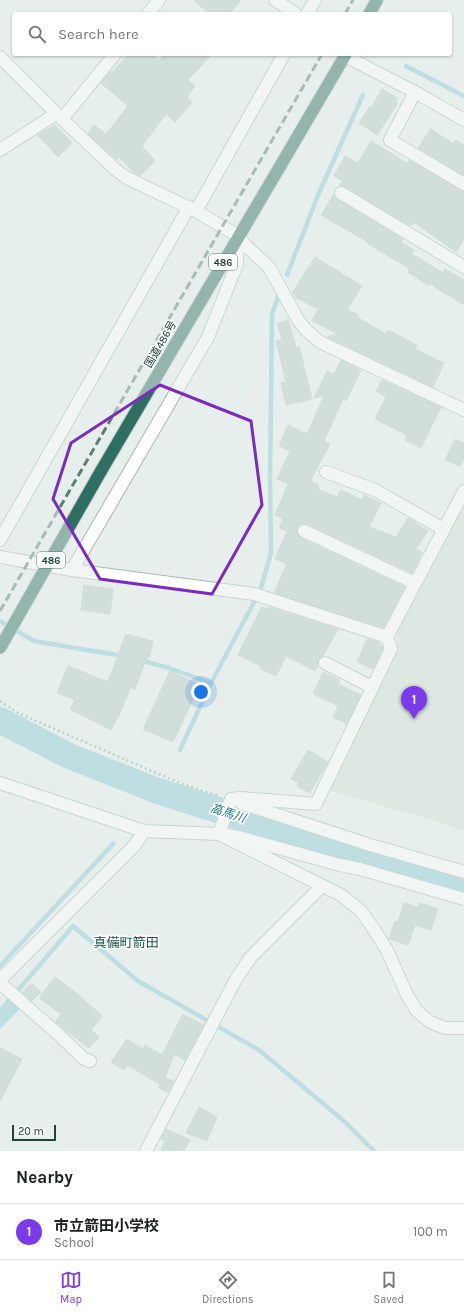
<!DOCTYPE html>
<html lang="en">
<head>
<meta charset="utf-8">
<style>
  :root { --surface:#fff; --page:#f2f2f2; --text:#202124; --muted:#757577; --line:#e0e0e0; --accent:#7c3aed }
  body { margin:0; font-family:Karla,"Noto Sans JP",sans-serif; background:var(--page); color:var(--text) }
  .scale { position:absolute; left:12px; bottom:10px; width:44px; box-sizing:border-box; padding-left:4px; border:2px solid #24423a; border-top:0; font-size:11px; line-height:14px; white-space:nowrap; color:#24423a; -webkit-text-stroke:3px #f7fbf9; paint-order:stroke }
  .you { position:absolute; left:201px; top:692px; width:14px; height:14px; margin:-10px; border:3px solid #fff; border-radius:50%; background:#1a73e8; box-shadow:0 0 0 6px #1a73e833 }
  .badge { display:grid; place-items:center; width:26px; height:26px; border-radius:50%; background:var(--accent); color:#fff; font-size:13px; font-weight:700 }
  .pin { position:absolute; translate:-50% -33px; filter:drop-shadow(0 1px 2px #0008) }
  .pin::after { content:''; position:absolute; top:21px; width:14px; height:12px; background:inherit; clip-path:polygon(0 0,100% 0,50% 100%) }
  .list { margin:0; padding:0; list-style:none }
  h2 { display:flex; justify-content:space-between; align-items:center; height:52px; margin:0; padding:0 16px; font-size:17px }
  h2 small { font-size:13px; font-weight:400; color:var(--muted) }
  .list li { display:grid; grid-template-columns:26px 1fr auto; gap:12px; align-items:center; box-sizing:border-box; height:56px; padding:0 16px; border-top:1px solid var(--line) }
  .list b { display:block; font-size:15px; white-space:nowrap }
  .list p { margin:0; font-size:13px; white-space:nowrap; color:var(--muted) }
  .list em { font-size:13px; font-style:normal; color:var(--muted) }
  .icon { flex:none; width:22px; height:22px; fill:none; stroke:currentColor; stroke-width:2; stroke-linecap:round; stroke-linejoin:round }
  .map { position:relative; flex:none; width:464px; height:1151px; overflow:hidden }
  .search { position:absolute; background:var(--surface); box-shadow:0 1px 3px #0004; left:12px; right:12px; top:12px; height:44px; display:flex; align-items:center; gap:10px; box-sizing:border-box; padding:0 14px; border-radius:4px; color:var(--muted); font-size:15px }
  .sheet { height:108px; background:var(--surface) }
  nav { display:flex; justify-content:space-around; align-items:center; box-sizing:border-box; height:56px; border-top:1px solid var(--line); background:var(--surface); font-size:11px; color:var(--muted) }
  nav a { display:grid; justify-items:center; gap:2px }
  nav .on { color:var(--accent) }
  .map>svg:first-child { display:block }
</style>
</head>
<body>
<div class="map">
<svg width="464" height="1151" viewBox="0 0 464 1151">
  <rect width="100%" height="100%" fill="#e6efeb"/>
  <path fill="#d4dfda" d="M464,500V831L435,821L329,790L397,647L398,627Z"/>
  <path fill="#8ec9d4" d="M8,998L20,1009L0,1029V1008Z"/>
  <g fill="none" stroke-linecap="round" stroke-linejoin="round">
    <path stroke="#8ec9d4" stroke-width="4.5" d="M406,66L464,96
      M287,275L318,195L363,95
      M0,621L34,641L123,656
      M140,660L169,668L211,683
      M180,750L211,683L260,591L271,553L270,477L272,314L278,297
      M151,796L158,785
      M0,966L113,844
      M14,995L73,926L138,981L259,1050L344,1121L374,1151"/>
    <path stroke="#8ec9d4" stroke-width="26" d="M0,720L69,756L155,790L423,876L464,886"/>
  </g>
  <path fill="#bbcac4" stroke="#b8c9c2" d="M193,0H241L229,14H210Z
    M129,54H152L159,60L165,54H212L188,80L195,86L187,97L192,102L175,122L166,114L142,146L155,161L140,176L135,174L119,157L117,160L88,134L94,125L106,134L128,106L101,83L110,71L112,72Z
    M382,89L397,98L395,101L398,103L377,135L359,123L370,106L372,107Z
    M55,125L72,143L58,157L38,135Z
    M431,129L454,144L456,140L464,145V175L418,148Z
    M371,141L407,163L409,160L460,190L464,191V239L456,252L414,222L411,226L345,187L339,186L342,181L334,176L345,156L358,163Z
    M334,194L337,199L403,239L401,242L414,250L412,254L443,273L445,269L464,280V305L430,284L429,286L408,272L410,269L367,243L368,242L321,215Z
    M315,257L362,286L347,309L358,315L357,317L386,334L388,330L417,345L415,349L444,363L433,387L327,337L338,334L312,321L317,311L320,310L295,297L296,295L292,293Z
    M288,320L297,350L299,346L312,399L286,405L281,383L286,382L276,341L282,339L277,323Z
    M341,360L361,370L346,401L343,399L324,441L330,444L310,481L319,485L318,489L337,497L341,490L362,500L364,495L381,503L369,527L396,537L408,518L428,531L416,549L422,552L412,573L307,524H303L299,525L297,532L301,538L405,587L383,628L274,593L287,564L275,559L287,531L279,528L283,519L275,515L288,484L277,479L290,451L279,446L288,425L307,434L324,396L314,398L327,371L334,374Z
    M382,380L441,407L421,448L405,440L407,435L375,419L386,397L376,391Z
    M455,439L464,443V458L460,466L445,460Z
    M84,585L113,589L110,614L81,610Z
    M262,607L267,609L268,607L338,629L323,656L319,659L318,666L315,671L286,656L276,676L260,668L261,666L238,655Z
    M126,634L153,641L149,658L147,657L135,689L131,687L118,718H117L111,730L70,709L75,700L57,693L68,666L108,682Z
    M367,639L380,643L379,645L382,646L383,648L373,669L357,662Z
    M170,671L200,685L173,742L143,729Z
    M323,672L340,680L338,684L361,695L347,724L333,717L338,706L313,694Z
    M308,750L328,762L310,793L297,786L299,783L291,779Z
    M404,903L418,907L420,903L438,909L431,930L415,925L408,945L389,939L395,921L398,922Z
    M55,977L80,996L102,1016L91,1030L99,1037L89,1048L55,1022L61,1014L39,998Z
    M31,983L41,992L32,1001L22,993Z
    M183,1014L204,1025L185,1060L174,1054L165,1078L174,1081L168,1092L158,1088L160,1084L127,1065L124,1070L111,1062L127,1039L143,1049L145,1045L162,1055Z
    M0,1048L22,1059L0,1101Z
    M199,1107L217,1117L207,1141L186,1133Z
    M166,1129L190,1140L184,1151H161L165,1141L161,1139Z"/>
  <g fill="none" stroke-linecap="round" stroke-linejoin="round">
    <defs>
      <path id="minor" d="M275,0L296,14
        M148,14L159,0
        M307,14L315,0
        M345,56L415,92L464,120
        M0,57L62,119L116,170L127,178L196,211L238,236L246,246L269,267L298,320L307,331L320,342L464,410
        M415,92L390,140L464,184
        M62,119L115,54
        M0,150L56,114
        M341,193L464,267
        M196,211L284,54
        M326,472L375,490L443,529
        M304,531L415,583
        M0,540L189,207
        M0,557L72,570L254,594L387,637L464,491
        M72,570L208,337L237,264L238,236
        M325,663L372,687
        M0,783L144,831L219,834L239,837L340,865L360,869L464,899
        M231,799L219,834L341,895L361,911L373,928L387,950L407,995L417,1011L430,1022L445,1028H464
        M231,799L241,798L316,804L391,649L387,637
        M241,803L367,844L464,872
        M0,980L135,845L144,831
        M0,983L59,1035L84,1059L90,1061
        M146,1151L235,981L250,958L322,886"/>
      <path id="highway" d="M369,14L377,0
        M101,471L346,54"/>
    </defs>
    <use href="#minor" stroke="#a8b8b2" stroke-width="14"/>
    <use href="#highway" stroke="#c2cac8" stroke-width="14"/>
    <path stroke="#86b3a5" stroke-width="2.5" stroke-dasharray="2 3" stroke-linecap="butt" d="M0,701L20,714L182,784L219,796"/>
    <use href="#minor" stroke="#fff" stroke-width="12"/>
    <use href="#highway" stroke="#2f6f62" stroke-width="12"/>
    <path stroke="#5f7d75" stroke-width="3" stroke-dasharray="8 4" stroke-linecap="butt" d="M345,14L353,0
      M0,611L322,54"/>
    <defs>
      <path id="highway-bridge" d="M0,648L101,471"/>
    </defs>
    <use href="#highway-bridge" stroke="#c2cac8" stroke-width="14" stroke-linecap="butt"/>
    <use href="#highway-bridge" stroke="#2f6f62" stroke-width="12"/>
  </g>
  <path d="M0 0H464V1151H0ZM160,385L251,421L262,505L212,594L100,579L53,499L71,443Z" fill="#e6efeb" fill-opacity=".55" fill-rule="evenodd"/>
  <path fill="none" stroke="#7b2cbf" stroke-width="3" stroke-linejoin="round" d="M160,385L251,421L262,505L212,594L100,579L53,499L71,443Z"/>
  <g text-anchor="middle" stroke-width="3.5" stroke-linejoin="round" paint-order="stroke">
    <g fill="#f7fbf9" stroke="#637a73" stroke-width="1">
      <rect x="209" y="254" width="28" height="16" rx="3"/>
      <rect x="37" y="552" width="28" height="16" rx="3"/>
    </g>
    <g font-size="10" font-weight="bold" fill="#24423a">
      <text x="223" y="266">486</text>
      <text x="51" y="564">486</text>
    </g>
    <g font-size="11" fill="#24423a" stroke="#f7fbf9">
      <text transform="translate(160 344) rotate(-60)" y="4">国道486号</text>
    </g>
    <g font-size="12" font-style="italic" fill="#1c6f80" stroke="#f7fbf9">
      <text transform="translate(228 813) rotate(18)" y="4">高馬川</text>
    </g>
    <g font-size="13" fill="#1f5548" stroke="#f7fbf9">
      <text x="126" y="947">真備町箭田</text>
    </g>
  </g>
</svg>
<div class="scale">20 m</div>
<div class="you"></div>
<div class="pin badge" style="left:414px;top:719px">1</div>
<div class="search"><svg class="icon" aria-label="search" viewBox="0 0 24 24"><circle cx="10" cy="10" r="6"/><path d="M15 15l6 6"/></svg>Search here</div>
</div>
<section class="sheet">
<h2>Nearby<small></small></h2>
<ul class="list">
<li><span class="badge">1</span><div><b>市立箭田小学校</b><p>School</p></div><em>100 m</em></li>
</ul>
</section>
<nav>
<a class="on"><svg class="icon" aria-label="map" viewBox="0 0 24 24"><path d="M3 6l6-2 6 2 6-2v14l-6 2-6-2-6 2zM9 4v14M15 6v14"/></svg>Map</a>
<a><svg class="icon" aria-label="directions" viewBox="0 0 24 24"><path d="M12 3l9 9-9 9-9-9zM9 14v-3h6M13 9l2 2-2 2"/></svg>Directions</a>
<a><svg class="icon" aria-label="saved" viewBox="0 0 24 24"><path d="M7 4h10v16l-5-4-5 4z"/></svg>Saved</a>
</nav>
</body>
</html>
